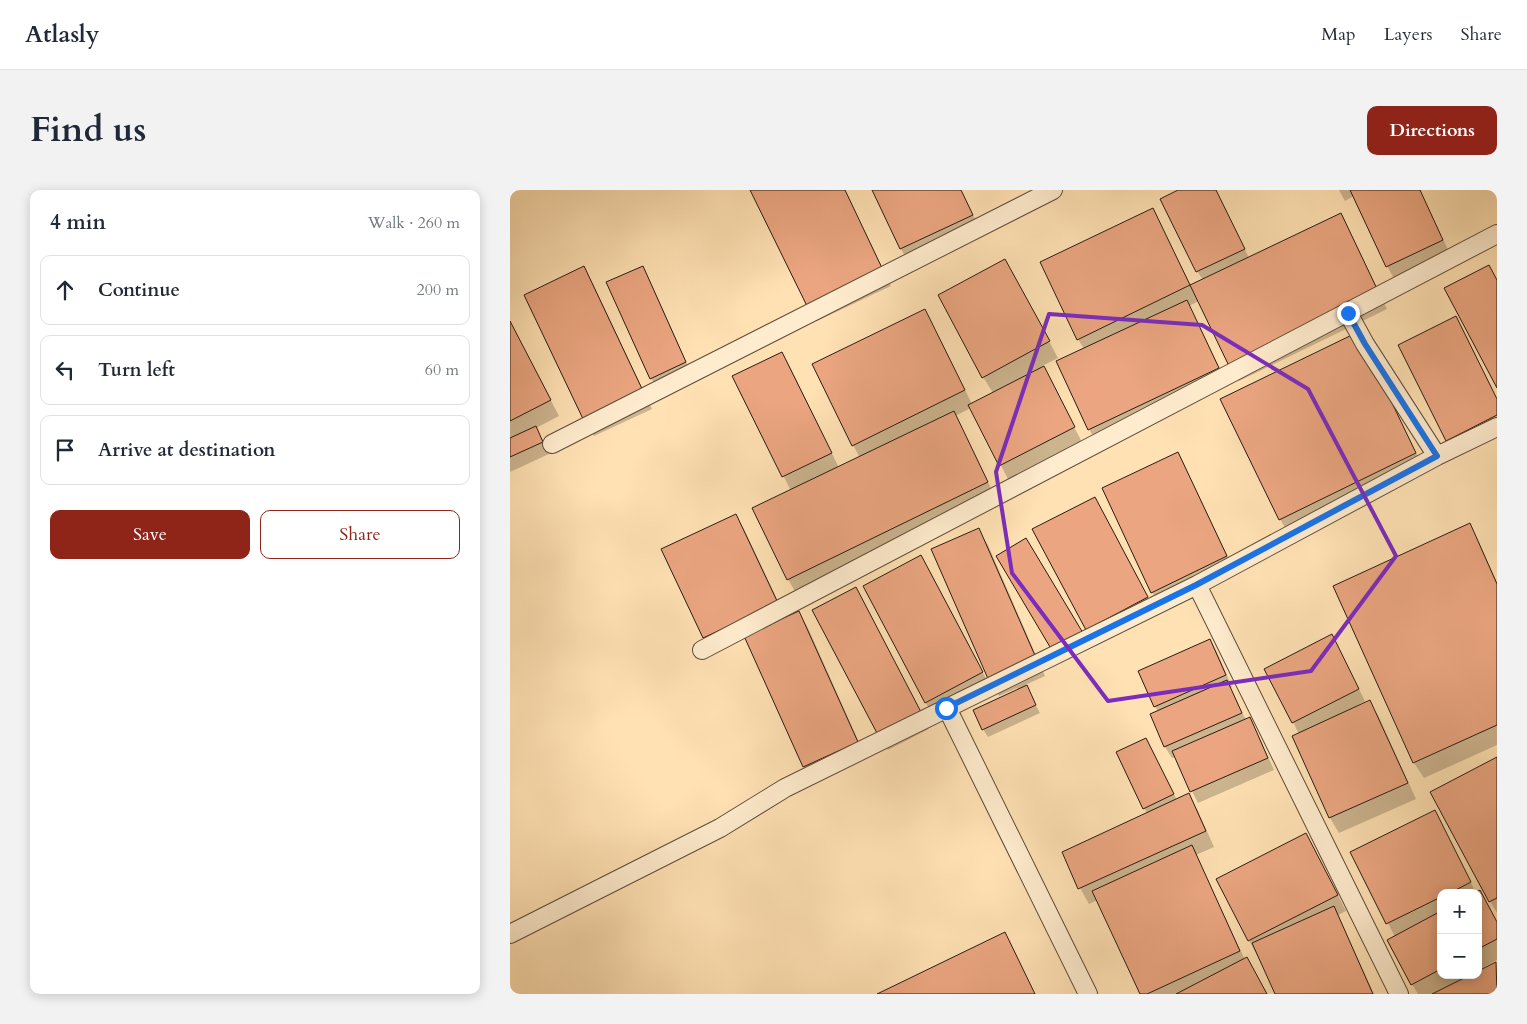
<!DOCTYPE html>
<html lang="en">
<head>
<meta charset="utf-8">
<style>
  :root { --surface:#fff; --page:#f2f2f3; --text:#1f2937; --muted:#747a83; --line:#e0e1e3; --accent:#8f2418 }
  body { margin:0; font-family:Cardo,serif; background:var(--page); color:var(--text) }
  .controls { position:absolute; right:15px; bottom:15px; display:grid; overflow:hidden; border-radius:10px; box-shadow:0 2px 12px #0003 }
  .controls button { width:45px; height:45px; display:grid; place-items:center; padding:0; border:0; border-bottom:1px solid var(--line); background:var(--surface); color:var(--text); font:25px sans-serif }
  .stop { position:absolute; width:15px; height:15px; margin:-11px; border:4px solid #1a73e8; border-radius:50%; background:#fff }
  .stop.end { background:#1a73e8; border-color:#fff; box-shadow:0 1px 5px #0008 }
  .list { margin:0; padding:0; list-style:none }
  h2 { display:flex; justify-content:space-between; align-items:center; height:65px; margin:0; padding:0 20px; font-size:21px }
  h2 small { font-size:16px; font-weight:400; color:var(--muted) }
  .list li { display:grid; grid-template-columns:32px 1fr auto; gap:15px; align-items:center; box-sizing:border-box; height:70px; margin:0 10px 10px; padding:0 10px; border:1px solid var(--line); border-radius:10px }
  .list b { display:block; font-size:19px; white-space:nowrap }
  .list em { font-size:16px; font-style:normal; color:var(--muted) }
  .actions { display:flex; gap:10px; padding:15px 20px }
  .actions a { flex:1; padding:11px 0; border:1px solid var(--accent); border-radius:10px; text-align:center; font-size:18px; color:var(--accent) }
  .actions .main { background:var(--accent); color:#fff }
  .icon { flex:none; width:28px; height:28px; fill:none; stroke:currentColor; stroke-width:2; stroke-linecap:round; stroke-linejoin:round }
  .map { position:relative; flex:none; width:987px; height:804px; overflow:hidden; border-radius:10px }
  header { display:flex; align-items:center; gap:30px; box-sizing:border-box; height:70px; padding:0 25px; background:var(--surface); border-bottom:1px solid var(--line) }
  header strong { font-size:24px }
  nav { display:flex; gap:28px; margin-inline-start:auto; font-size:18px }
  .intro { display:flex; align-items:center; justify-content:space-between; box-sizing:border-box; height:120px; padding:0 30px }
  h1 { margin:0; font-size:35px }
  .button { padding:12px 22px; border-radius:10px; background:var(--accent); color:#fff; font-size:18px; font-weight:700 }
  main { display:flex; gap:30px; padding:0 30px }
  aside { flex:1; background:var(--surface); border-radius:10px; box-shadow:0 2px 12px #0003 }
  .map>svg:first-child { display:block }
</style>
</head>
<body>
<header>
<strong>Atlasly</strong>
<nav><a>Map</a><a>Layers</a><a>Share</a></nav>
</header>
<div class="intro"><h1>Find us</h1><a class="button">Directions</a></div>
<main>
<aside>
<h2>4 min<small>Walk · 260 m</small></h2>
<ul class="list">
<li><svg class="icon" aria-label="ahead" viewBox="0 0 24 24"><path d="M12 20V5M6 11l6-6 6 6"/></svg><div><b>Continue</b></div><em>200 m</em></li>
<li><svg class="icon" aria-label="left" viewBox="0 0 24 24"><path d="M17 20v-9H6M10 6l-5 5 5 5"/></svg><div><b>Turn left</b></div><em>60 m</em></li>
<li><svg class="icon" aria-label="arrive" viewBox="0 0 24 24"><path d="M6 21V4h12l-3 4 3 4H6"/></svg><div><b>Arrive at destination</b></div></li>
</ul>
<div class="actions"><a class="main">Save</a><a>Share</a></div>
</aside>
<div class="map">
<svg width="987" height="804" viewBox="0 0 987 804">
  <rect width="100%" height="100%" fill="#ffe1b3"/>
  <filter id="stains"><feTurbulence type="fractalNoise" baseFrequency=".004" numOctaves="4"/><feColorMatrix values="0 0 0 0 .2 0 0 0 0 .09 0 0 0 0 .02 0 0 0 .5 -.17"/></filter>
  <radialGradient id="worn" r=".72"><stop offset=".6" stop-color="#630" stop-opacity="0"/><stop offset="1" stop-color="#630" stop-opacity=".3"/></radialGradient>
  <path fill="#0003" d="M242,0H335L381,96L307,131L298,116Z
    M363,0H451L471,41L400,75L391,59Z
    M671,0H706L739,68L830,24L839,40L877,119L729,191L720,175L689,111L679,116L717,194L588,255L579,239L574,159L568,149L643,19L681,96L693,90L687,81Z
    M829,0H910L941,66L886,92L877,76L844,6L835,11Z
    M132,77L139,89L182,185L148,200L141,188Z
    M74,78L83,94L142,219L84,246L75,231Z
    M504,86L548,168L532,176L573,254L499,291L461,218L445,226L486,308L287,405L278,389L281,301L224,187L272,163L281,179L329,278L350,268L343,255L415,120L462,214L483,203L473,187Z
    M0,132L49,226L26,238L39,264L0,282Z
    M856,160L914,279L779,345L770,329L712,210Z
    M987,209V245L946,266L937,250Z
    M667,263L676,279L725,382L651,418L642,402Z
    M593,324L646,424L586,456L577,440Z
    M226,325L235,341L276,428L289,422L298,438L356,568L303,592L294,576L236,448L203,463L194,448L153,359Z
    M959,335L968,350L987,392V555L914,588L904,573L824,396Z
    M468,339L478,355L535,486L515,495L530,523L478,547L473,539L508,500L507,498L489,506L480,490Z
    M420,382L481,498L425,528L416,513Z
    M355,415L419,539L378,560L369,545Z
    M700,450L707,462L722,497L720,498L736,530L740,528L746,540L764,580L688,613L682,601L666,567L662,568L655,557L641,525L648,522L629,482Z
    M828,458L855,511L848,515L849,517L860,512L869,527L906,609L829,643L820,628L784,547L789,544L783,532Z
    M636,549L667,610L679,605L688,621L704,657L686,665L735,770L756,804H631L588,710L579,714L570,698L638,624L634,618Z
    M987,568V723L980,711Z
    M933,637L966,703H931V785H968L986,774L987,804H908L902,794L885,747L842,662Z
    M805,660L836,721L828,725L864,804H767L739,750Z
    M970,702L987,733V770L968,780V703Z"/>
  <path fill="#eba681" stroke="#291b11" d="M240,0H335L373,80L297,116Z
    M362,0H451L463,25L390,59Z
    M668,0H706L735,59L686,82L650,9Z
    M840,0H910L933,50L876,77Z
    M643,18L680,95L567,150L530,72Z
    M831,23L869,103L719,176L680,95Z
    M495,69L540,151L472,188L428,105Z
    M979,75L987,90V198L934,98Z
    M74,76L134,203L74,231L14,105Z
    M133,76L176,172L140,189L96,92Z
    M677,110L709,178L578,240L546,171Z
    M415,119L455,200L342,256L302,174Z
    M946,126L987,209V225L936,251L888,155Z
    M0,131L41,210L0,231Z
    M848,142L906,263L769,330L710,209Z
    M272,162L322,263L272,287L222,186Z
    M534,176L565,237L489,276L458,215Z
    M444,221L478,292L277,390L242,318Z
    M26,236L33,252L0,267V248Z
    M668,262L717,366L641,403L592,298Z
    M585,307L638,407L576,440L522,339Z
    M226,324L268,413L193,448L151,359Z
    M960,333L987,394V535L903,573L823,396Z
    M469,338L527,470L479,491L421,359Z
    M516,348L573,443L543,462L486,366Z
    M411,365L473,482L415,513L353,396Z
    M346,397L411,522L368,545L302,420Z
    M289,421L348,552L293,577L234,446Z
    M822,444L849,499L782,533L754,479Z
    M700,449L716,485L644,517L628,481Z
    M717,490L732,523L654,557L640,524Z
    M517,495L526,515L472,540L463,520Z
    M860,510L898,593L819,628L782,546Z
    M740,527L758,568L680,602L662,561Z
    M636,548L664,604L633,619L606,562Z
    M987,567V708L979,712L920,602Z
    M679,603L696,641L568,699L552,662Z
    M925,620L961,692L940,703H931V707L876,734L840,662Z
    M796,643L828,705L738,751L706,689Z
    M682,655L730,761L637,804H630L582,701Z
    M970,700L987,732V749L968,759V703H965Z
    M824,716L863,804H765L742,753Z
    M931,721V779L901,795L877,750Z
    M495,742L525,804H367Z
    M737,767L757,804H666Z
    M986,772L987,804H922L960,785H968V781Z"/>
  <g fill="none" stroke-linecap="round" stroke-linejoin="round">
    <defs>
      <path id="minor" d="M838,123L855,154L927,266
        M42,254L543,0
        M687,395L889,804
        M192,460L987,44
        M437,518L578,804
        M0,744L210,638L275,598L687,395L927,266L987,237"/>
    </defs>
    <use href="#minor" stroke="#5e4c3a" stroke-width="20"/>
    <use href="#minor" stroke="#ffecce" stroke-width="18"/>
  </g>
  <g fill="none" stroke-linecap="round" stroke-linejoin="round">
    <path stroke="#1a73e8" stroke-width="6" d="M436,518L686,395L927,266L855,154L838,123"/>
  </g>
  <path fill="none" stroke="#7b2cbf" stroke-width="4" stroke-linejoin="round" d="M539,124L692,135L798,199L886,366L801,481L598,511L502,383L486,282Z"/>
  <rect width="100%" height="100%" filter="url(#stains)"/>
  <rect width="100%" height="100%" fill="url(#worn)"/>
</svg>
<div class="controls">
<button>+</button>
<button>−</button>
</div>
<div class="stop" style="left:436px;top:518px"></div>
<div class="stop end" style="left:838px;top:123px"></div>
</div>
</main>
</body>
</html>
